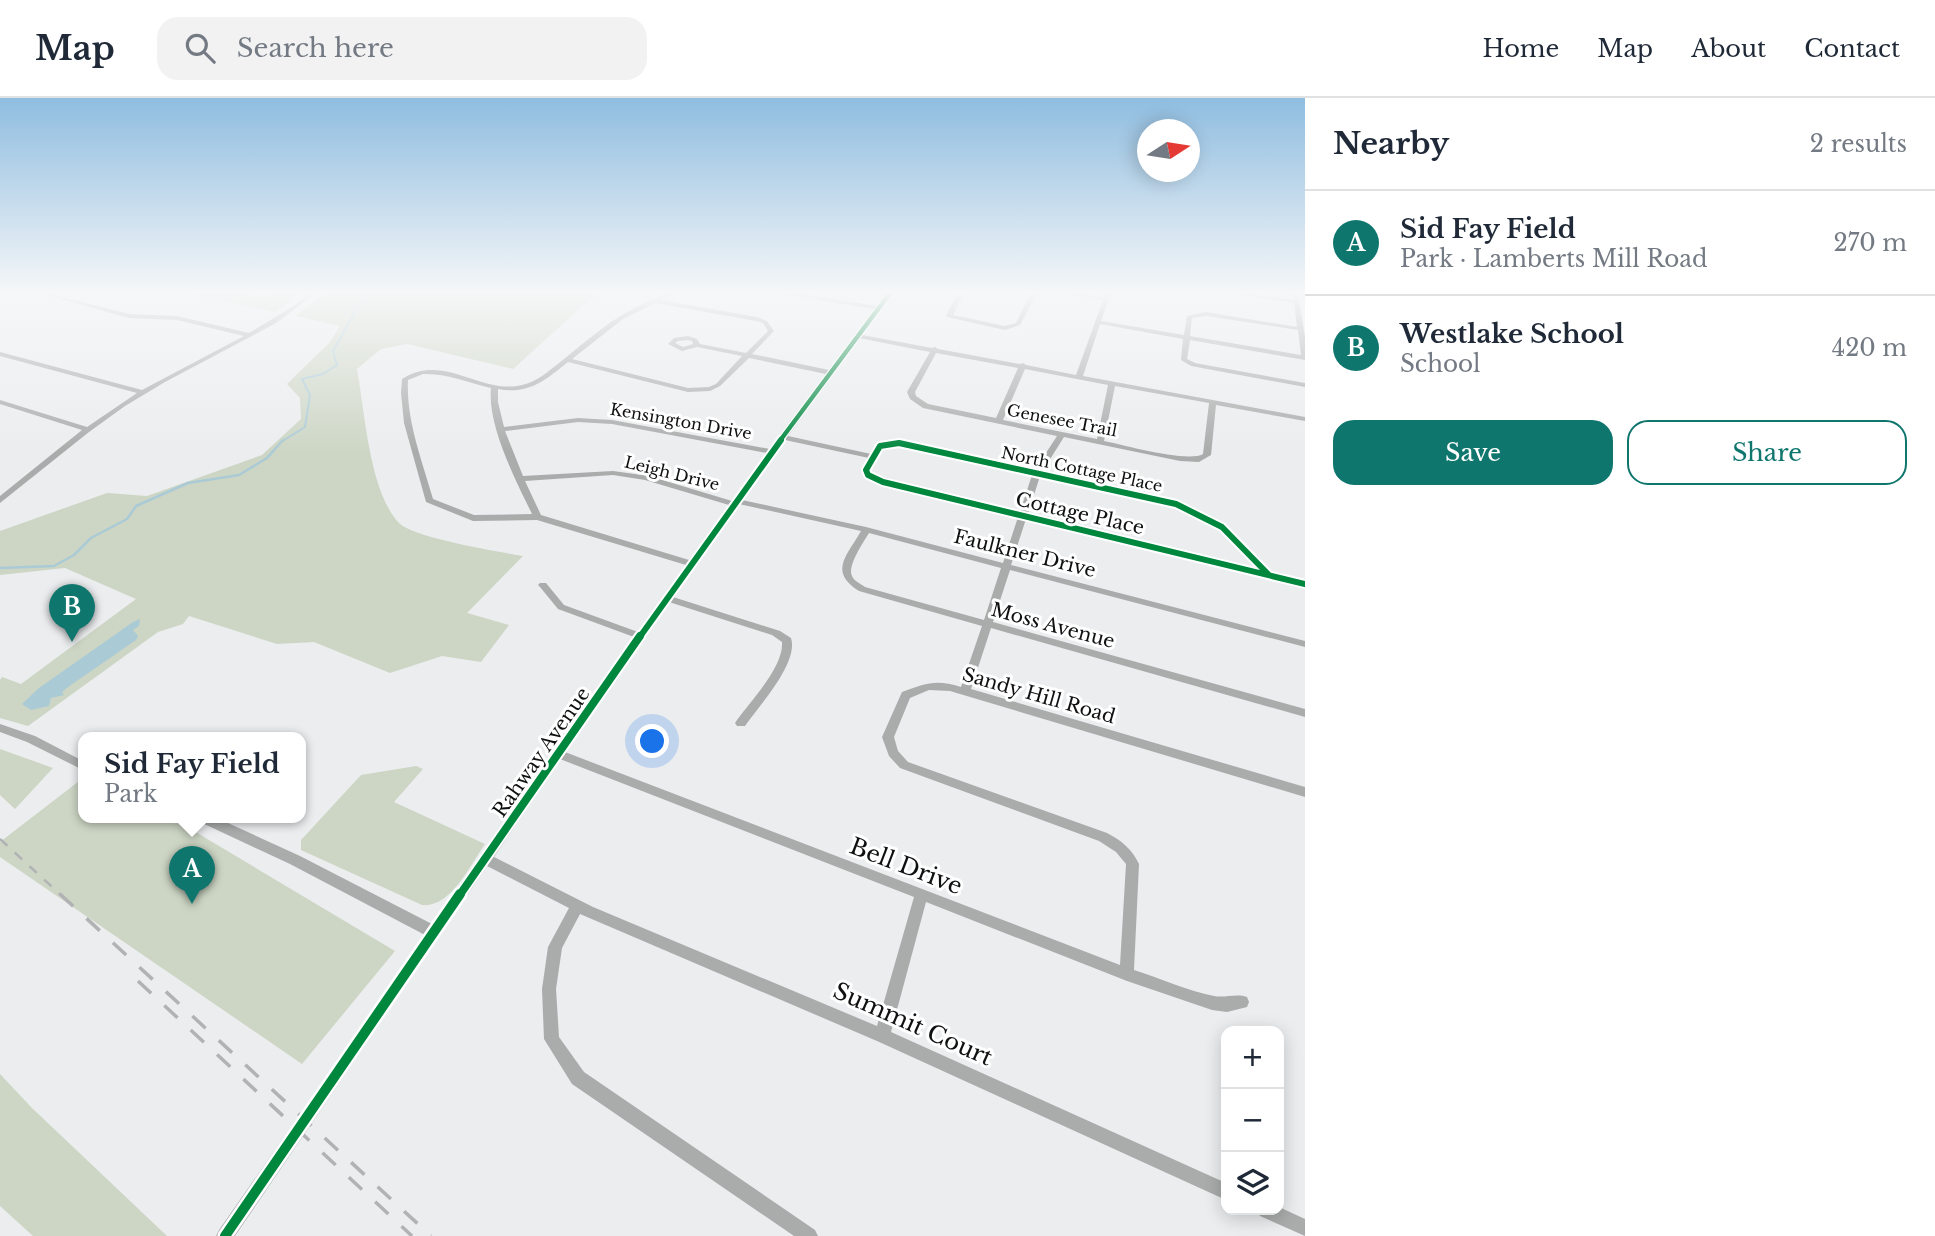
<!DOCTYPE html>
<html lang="en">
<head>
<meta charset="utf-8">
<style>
  :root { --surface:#fff; --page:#f2f2f3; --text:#1f2937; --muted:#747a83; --line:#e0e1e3; --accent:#0f766e }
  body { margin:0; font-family:"Libre Baskerville",serif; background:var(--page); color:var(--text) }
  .controls { position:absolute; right:21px; bottom:21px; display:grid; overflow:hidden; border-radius:14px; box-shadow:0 4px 18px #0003 }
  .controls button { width:63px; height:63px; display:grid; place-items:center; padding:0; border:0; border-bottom:2px solid var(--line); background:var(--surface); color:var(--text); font:35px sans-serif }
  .compass { position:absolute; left:1137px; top:21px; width:63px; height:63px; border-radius:50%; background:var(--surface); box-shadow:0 4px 18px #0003; rotate:78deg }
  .you { position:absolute; left:653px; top:644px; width:24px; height:24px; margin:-18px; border:5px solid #fff; border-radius:50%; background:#1a73e8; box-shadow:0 0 0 10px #1a73e833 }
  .badge { display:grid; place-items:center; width:46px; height:46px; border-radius:50%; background:var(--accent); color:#fff; font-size:23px; font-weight:700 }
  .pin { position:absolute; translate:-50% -58px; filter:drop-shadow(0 2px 4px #0008) }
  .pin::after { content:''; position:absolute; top:37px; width:24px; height:21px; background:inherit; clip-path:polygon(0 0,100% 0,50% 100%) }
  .popup { position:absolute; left:78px; top:634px; width:228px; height:91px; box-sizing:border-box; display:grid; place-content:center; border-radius:14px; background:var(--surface); filter:drop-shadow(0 2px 5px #0005); font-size:23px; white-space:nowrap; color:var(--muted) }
  .popup b { font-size:26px; color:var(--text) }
  .popup::after { content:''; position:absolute; left:50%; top:100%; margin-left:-14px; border:14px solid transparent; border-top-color:var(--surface) }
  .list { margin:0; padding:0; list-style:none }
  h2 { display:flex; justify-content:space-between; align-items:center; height:91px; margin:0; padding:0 28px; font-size:30px }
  h2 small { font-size:23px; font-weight:400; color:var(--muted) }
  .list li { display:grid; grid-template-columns:46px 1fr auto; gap:21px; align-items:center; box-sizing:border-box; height:105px; padding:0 28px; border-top:2px solid var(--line) }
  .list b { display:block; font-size:26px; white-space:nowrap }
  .list p { margin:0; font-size:23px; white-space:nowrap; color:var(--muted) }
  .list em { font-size:23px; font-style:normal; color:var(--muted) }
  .actions { display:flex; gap:14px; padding:21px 28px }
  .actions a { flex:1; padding:16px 0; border:2px solid var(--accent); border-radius:21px; text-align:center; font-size:24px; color:var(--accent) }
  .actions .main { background:var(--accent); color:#fff }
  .icon { flex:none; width:38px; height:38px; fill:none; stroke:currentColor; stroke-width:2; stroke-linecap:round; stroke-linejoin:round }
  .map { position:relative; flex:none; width:1305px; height:1138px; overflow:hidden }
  header { display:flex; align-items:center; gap:42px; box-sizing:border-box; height:98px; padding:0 35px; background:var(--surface); border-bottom:2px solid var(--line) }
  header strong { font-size:33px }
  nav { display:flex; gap:38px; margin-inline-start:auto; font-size:24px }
  .search { width:490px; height:63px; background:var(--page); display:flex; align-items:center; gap:18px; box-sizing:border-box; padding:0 24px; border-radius:21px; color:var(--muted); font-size:26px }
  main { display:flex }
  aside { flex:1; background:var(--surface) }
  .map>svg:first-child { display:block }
</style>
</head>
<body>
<header>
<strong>Map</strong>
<div class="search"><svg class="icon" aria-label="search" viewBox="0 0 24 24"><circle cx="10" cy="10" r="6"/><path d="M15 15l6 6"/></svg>Search here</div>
<nav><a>Home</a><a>Map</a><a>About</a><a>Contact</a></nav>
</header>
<main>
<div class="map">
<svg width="1305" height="1138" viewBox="0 0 1305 1138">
  <rect width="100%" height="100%" fill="#ebedef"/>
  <path fill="#cdd6c5" d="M183,195H248L250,198L300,195L276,214Z
    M324,195H604L587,204L513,271L407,246L381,251L357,271C365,314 369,393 399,425C414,440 500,454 523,458L467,515L509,527L481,564L442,558L390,575L314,544L277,546L189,518L183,526L158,534L28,628L0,620V582L2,579L21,586L136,501L65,470L0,477V433L107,395L147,398L262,357L301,321L300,300L287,286L330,244L340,228L296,218Z
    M0,651L53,670L15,711L0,697Z
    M416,668L423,671L394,704L485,746C470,767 451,810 422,807L301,752V742L361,677Z
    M83,680V720H172L395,853L302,966L0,759V744Z
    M0,976L32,1010L167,1138H33L0,1108Z"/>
  <path fill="#aacad5" d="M140,521L139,528L133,532L138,538L136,542L68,589L62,594L64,597L51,600L49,608L31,612L22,606L39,590L133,524Z"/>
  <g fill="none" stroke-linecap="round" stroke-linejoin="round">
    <path stroke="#aacad5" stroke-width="2" d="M281,344L305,329L310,297L302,281L323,276L337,267L333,253L359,207L377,195"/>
    <path stroke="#aacad5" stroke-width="2.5" d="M0,470L54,468L74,457L91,440L127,421L136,408L188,385L239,377L267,360L283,342"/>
    <path fill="#aaacac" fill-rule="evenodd" d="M0,195H6L0,198Z
      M39,195H47L129,216L177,218L249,235L292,209L310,195H316L276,225L165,284L125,308L89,334L0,405V398L82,332L0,306V302L87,329L137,295L0,258V254L142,292L244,238L177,222L129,220Z
      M667,195H674L661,202L757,219L767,223L774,233L752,256L829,272L875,211L787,197L784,195H795L877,208L887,195H893L862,237L932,250L935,249L938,251L1020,266L1023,265L1026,267L1076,277L1103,202L1071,197L1068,195L1104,199L1105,195H1111L1101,223L1184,237L1187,218L1206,214L1297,229L1294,205L1228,195H1241L1293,202L1292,195H1298L1305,239V262L1190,242L1187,261L1195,265L1305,285V289L1191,268L1181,262L1183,241L1100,226L1083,278L1305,319V323L1216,307L1211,357L1199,364L1180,363L1064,339L1042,374L1179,404L1225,427L1272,475L1305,483V489L1026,421L1011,467L1305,543V549L1010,472L993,524L1305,611V619L991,530L971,591L1305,689V699L950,593L929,592L910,600L894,639L898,653L908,664L1107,735C1122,743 1132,751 1139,766L1134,872C1160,880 1188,893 1214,898C1225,900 1237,895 1247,899L1249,904L1247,909L1227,914L1212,912L1127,883L926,804L891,934L1226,1085V1102L877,943L580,816L562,850L556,891L559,939L584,974L815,1132L818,1138H794L572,986L544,941L542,891L548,849L569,810L487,768L235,1138H216L219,1132L425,837L290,766L200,724L198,720H217L300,758L432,826L634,539L558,511L540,489L538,487L540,485H546L564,507L638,534L686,467L537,422L473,423L426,404L404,325L401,295L402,281C444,254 480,297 522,287C537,284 547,274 559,265C578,250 598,232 619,219C634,209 651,203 667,195ZM656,205L756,223L763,225L768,233L746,255L700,246L697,241L688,238L674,240L668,246L682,253L697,249L742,258L716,286L709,289L688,290L572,261L623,221ZM1206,218L1298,232L1301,257L1190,238L1192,220ZM859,240L930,254L907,294L910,301L923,310L1057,338L1035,372L899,343L877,346L871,356L788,338ZM688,242L692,243L693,246L683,249L675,245L678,243ZM936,255L1018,270L996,320L928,306L916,298L915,294ZM749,260L826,276L770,351L612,322L578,320L504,329L498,304V291C528,297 546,282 568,264L688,294L710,293L720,288ZM1025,271L1108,287L1097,341L1003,322ZM423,276C448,275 468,285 491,290C487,327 516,383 532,416L474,417L433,401C422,362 406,323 408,282ZM1115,288L1209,305L1203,356C1188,365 1124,347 1104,343ZM578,324L612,326L767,355L732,403L649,378L613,373L523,378L505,333ZM785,342L869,360L862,372L864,377L880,386L1018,419L1003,465L866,429L742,402ZM899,347L1032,377L1020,414L886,382L871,376L870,372L883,350ZM613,377L645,382L729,407L689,462L541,417L525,383ZM1040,378L1173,408L1219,431L1259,472L1028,416ZM739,406L861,433C847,458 828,473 859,493L982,528L961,589C936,581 926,585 902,594L882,639L889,658L900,670L1099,743L1116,754L1126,766L1120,867L565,654L669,504L772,537L782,544C784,568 751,603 737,622L735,625L737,628H745C759,608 799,565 791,540L780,533L673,499ZM869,435L1001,470L984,522L865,489C861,486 854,483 852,478C847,468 863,445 869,435ZM560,661L914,799L877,928L593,809L494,759Z
      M958,195H964L953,217L1005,228L1016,225L1031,195H1037L1020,227L1005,232L947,219L946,218Z
      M0,626L35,638L83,663V672L27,644L0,634Z
      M1279,1109L1305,1121V1138L1260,1118L1257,1112H1279Z"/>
    <path stroke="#b1b2b4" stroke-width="2.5" stroke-dasharray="10 10" stroke-linecap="butt" d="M0,741L62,798"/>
    <path stroke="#b1b2b4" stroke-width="3.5" stroke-dasharray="18 18" stroke-linecap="butt" d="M60,796L431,1138
      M138,883L412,1138"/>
    <defs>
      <path id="cycleway-far3" d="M779,344L890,195"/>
      <path id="cycleway-far2" d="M1268,476L1222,429L1176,406L899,345L880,348L866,372L868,377L883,384L1305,486
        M639,540L781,342"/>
      <path id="cycleway-far1" d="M459,798L640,538"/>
      <path id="cycleway" d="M225,1138L460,796"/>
    </defs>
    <use href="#cycleway-far3" stroke="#fff" stroke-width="7"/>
    <use href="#cycleway-far2" stroke="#fff" stroke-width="10"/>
    <use href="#cycleway-far1" stroke="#fff" stroke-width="12"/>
    <use href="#cycleway" stroke="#fff" stroke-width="15"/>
    <use href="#cycleway-far3" stroke="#00873e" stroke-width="4.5"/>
    <use href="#cycleway-far2" stroke="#00873e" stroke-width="6"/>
    <use href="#cycleway-far1" stroke="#00873e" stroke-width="8"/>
    <use href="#cycleway" stroke="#00873e" stroke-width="10"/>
  </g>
  <linearGradient id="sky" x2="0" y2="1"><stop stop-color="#8fbde0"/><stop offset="0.55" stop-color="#f6f7f8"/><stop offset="1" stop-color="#f6f7f8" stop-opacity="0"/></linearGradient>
  <rect width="1305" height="354" fill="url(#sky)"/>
  <g text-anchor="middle" stroke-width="6" stroke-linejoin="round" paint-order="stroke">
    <g font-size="16" fill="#0f1011" stroke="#fff">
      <text transform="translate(1062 322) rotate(11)" y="6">Genesee Trail</text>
      <text transform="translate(681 323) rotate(10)" y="6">Kensington Drive</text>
      <text transform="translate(1082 371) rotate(12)" y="6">North Cottage Place</text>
      <text transform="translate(672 375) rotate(14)" y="6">Leigh Drive</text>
    </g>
    <g font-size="19" fill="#0f1011" stroke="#fff">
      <text transform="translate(1080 415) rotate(13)" y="7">Cottage Place</text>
      <text transform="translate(1025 455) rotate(14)" y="7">Faulkner Drive</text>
      <text transform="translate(1053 527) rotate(15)" y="7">Moss Avenue</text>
      <text transform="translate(1039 597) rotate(16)" y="7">Sandy Hill Road</text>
      <text transform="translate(541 654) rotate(-55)" y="7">Rahway Avenue</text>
    </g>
    <g font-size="23" fill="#0f1011" stroke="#fff">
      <text transform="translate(906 768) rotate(21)" y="8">Bell Drive</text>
      <text transform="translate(913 926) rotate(24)" y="8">Summit Court</text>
    </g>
  </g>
</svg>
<div class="controls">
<button>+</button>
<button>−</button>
<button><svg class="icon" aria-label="layers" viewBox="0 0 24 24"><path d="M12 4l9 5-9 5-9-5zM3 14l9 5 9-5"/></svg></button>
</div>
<svg class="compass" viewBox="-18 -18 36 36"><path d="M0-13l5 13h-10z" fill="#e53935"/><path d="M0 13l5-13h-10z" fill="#747a83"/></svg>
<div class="you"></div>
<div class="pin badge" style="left:192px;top:806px">A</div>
<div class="popup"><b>Sid Fay Field</b>Park</div>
<div class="pin badge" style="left:72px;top:544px">B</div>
</div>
<aside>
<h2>Nearby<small>2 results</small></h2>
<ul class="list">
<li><span class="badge">A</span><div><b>Sid Fay Field</b><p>Park · Lamberts Mill Road</p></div><em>270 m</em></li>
<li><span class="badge">B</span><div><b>Westlake School</b><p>School</p></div><em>420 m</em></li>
</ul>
<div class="actions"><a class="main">Save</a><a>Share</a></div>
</aside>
</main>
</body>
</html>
